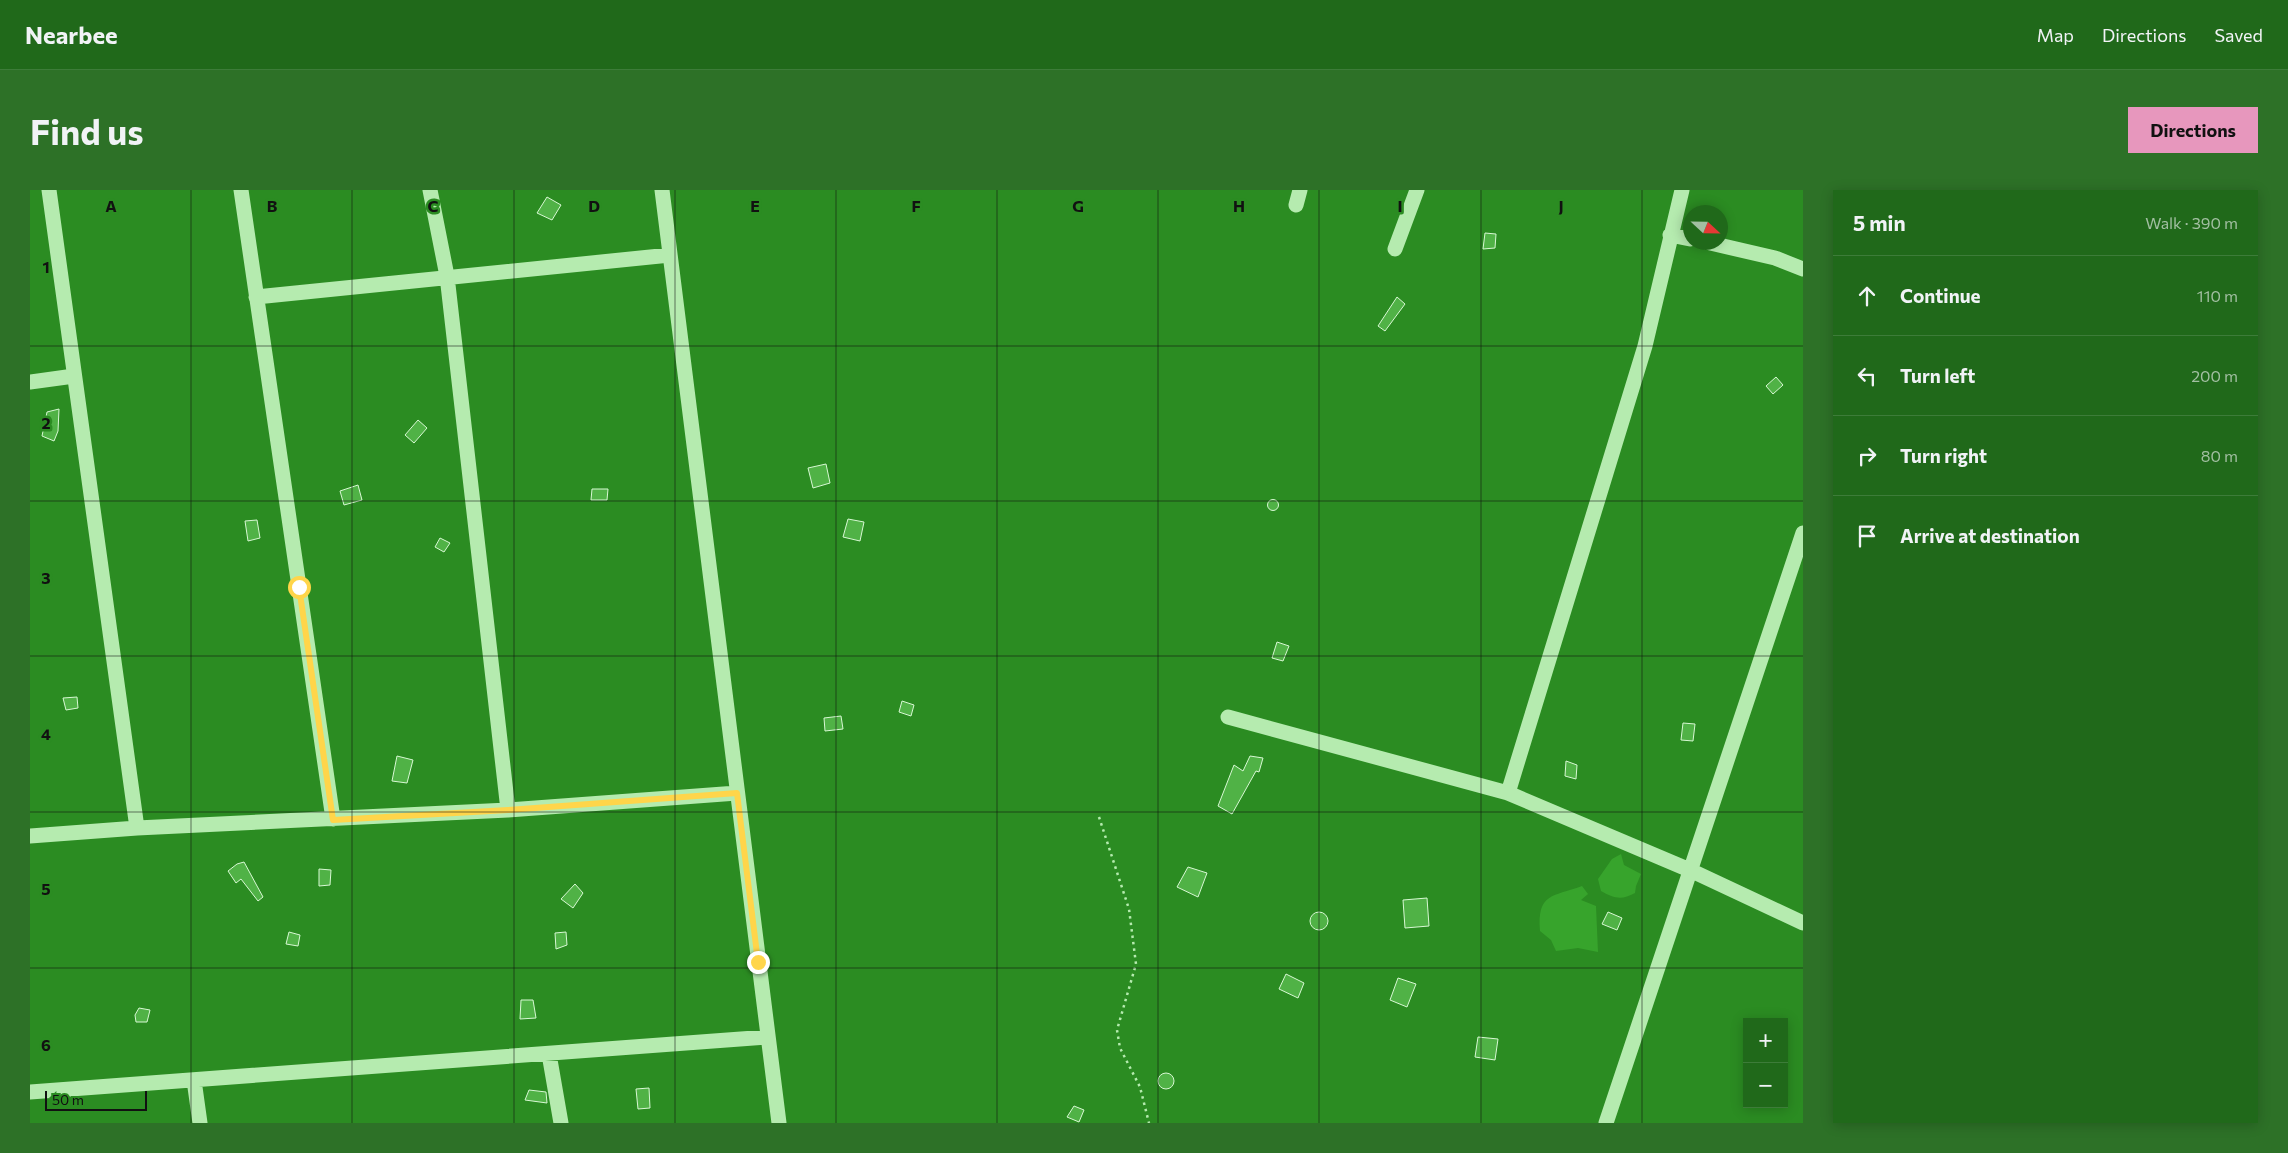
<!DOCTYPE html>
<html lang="en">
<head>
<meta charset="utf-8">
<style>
  :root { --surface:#20691a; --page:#2d7127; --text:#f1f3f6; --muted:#a2bfa2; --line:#3d7c39; --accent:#e797bd }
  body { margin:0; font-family:Commissioner,sans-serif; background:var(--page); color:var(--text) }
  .controls { position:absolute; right:15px; bottom:15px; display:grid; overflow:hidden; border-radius:0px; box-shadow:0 2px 12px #0003 }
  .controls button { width:45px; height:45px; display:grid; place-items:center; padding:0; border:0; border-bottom:1px solid var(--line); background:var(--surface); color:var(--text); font:25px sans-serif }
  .compass { position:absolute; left:1653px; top:15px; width:45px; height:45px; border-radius:50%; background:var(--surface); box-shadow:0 2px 12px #0003; rotate:112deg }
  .scale { position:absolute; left:15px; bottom:12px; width:102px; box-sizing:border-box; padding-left:5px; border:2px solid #111; border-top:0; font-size:14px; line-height:18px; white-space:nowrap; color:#111; -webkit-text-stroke:4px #2b8c22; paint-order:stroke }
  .stop { position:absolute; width:15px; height:15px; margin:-11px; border:4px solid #ffd54a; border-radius:50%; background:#fff }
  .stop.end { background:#ffd54a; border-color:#fff; box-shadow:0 1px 5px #0008 }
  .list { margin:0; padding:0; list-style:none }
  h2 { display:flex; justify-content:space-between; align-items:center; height:65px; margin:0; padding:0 20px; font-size:21px }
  h2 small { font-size:16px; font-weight:400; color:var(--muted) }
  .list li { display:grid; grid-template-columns:32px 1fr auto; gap:15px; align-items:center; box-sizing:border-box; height:80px; padding:0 20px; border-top:1px solid var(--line) }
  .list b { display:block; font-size:19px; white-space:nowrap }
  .list em { font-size:16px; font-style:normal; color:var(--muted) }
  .icon { flex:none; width:28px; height:28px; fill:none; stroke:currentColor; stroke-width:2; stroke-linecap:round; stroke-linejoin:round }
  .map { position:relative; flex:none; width:1773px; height:933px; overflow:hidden; border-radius:0px }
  header { display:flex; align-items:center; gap:30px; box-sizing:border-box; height:70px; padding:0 25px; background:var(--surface); border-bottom:1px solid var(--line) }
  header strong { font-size:24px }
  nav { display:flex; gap:28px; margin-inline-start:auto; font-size:18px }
  .intro { display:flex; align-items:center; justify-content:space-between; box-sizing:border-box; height:120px; padding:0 30px }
  h1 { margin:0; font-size:35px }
  .button { padding:12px 22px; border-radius:0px; background:var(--accent); color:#111; font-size:18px; font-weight:700 }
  main { display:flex; gap:30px; padding:0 30px }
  aside { flex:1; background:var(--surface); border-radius:0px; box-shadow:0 2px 12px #0003 }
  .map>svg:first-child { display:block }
</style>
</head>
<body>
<header>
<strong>Nearbee</strong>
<nav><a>Map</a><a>Directions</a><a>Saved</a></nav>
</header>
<div class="intro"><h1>Find us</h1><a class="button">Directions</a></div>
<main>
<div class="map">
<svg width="1773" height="933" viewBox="0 0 1773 933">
  <rect width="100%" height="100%" fill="#2b8c22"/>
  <path fill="#37a42c" d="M1591,664L1594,675L1611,684L1606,696L1605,703C1592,710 1585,709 1571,701L1568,689L1582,669Z
    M1552,696L1558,704L1551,710L1566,716L1568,762L1548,758L1526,761L1521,750L1510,741C1507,703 1522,707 1552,696Z"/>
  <path fill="#50b246" stroke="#d8f8d4" d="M517,7L531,15L522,30L507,23Z
    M1455,43L1466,44L1465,58L1453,59Z
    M1367,107L1375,114L1355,141L1348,136Z
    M1746,187L1753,195L1743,204L1736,196Z
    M29,219L28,241L24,251L12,246L17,222Z
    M388,230L397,238L384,253L375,245Z
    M796,274L800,293L783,298L778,278Z
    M328,295L332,310L314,315L310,301Z
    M562,299H578L577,310H561Z
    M1237.5 315a5.5 5.5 0 1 1 11 0a5.5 5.5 0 1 1-11 0Z
    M818,329L834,332L830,351L813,347Z
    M227,330L230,348L218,351L215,331Z
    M410,348L420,353L414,362L405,357Z
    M1247,452L1259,456L1253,471L1242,468Z
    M47,507L48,518L36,520L33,508Z
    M872,511L884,515L881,526L869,522Z
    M811,526L813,539L795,541L794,528Z
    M1653,533L1665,534L1663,551L1651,550Z
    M367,566L383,570L377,593L362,591Z
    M1220,566L1233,568L1229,582L1226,581L1202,624L1188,616L1204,575L1213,581Z
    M1536,571L1547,575L1546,589L1535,586Z
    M214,672L233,707L228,711L211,689L206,693L198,681L207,674Z
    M1158,677L1177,683L1168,707L1147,697Z
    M289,679L301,680L300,695L289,696Z
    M545,694L553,703L543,718L531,709Z
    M1397,708L1399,736L1375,738L1373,710Z
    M1280 731a9 9 0 1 1 18 0a9 9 0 1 1-18 0Z
    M1578,722L1592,728L1587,740L1572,734Z
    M259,742L270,745L268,756L256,754Z
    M536,742L537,755L526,759L525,743Z
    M1256,784L1274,793L1268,808L1249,799Z
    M1368,788L1386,794L1377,817L1360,810Z
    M491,810H503L506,828L490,829Z
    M109,818L120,820L117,832H106L105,825Z
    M1448,847L1468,849L1465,870L1445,867Z
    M1128 891a8 8 0 1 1 16 0a8 8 0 1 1-16 0Z
    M619,898L620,918L608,919L606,899Z
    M499,900L516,902L517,913L495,910Z
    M1044,916L1054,920L1049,932L1037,927Z"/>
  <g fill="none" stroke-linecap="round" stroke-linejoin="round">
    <path stroke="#b5ebaf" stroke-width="2.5" stroke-dasharray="2.5 4" stroke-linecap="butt" d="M1069,627L1099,719L1106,774L1087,840L1090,858L1110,897L1119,933"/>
    <path stroke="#b5ebaf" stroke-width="15" d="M19,0L107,638
      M211,0L303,629
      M400,0L417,86L478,620
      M632,0L749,933
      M1266,15L1270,0
      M1640,45L1660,49
      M1676,52L1745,68L1773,79
      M1365,59L1387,0
      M226,107L640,65
      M0,192L44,186
      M1198,527L1478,603L1662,681L1773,733
      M1478,603L1615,156L1652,0
      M0,646L107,638L478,620L707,603
      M519,864L531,933
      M164,890L170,933
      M0,902L737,847
      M1576,933L1773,343"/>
  </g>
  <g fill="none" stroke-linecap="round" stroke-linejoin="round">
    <path stroke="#ffd54a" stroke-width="6" d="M269,397L303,630L478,620L707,603L728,772"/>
  </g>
  <path fill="none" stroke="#111" stroke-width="1" stroke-opacity="0.55" d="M161,0V933M322,0V933M484,0V933M645,0V933M806,0V933M967,0V933M1128,0V933M1289,0V933M1451,0V933M1612,0V933M0,156H1773M0,311H1773M0,466H1773M0,622H1773M0,778H1773"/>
  <g font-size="16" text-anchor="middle" font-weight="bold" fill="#111" stroke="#2b8c22" stroke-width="5" stroke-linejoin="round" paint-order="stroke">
    <text x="81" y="22">A</text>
    <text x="242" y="22">B</text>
    <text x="403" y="22">C</text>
    <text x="564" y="22">D</text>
    <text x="725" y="22">E</text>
    <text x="886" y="22">F</text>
    <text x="1048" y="22">G</text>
    <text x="1209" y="22">H</text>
    <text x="1370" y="22">I</text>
    <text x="1531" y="22">J</text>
    <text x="16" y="83">1</text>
    <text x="16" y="239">2</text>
    <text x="16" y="394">3</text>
    <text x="16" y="550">4</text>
    <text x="16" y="705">5</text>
    <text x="16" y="861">6</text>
  </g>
</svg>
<div class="controls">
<button>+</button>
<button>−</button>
</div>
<svg class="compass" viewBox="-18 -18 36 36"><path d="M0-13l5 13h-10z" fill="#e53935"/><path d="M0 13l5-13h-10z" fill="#a2bfa2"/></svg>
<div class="scale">50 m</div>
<div class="stop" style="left:269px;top:397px"></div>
<div class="stop end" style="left:728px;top:772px"></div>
</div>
<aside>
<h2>5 min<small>Walk · 390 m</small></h2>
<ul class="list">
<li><svg class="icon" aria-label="ahead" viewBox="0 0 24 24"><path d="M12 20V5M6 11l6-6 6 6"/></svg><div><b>Continue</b></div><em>110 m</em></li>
<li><svg class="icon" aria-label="left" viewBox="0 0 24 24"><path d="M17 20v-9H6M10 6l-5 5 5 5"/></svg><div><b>Turn left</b></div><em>200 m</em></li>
<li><svg class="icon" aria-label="right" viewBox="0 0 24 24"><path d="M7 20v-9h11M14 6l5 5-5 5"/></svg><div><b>Turn right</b></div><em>80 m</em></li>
<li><svg class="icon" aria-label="arrive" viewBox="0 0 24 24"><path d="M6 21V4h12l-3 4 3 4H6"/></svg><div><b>Arrive at destination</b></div></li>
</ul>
</aside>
</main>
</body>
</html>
